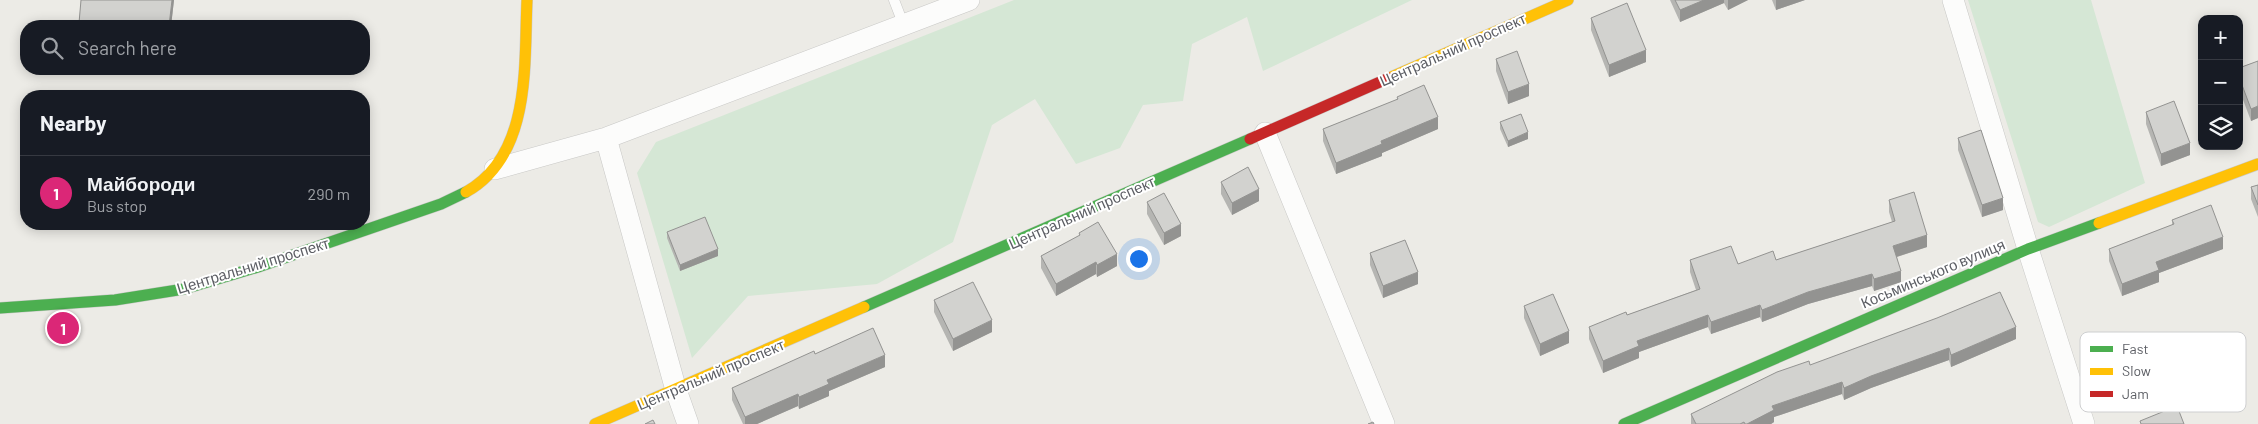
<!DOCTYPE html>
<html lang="en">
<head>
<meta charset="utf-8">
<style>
  :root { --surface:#171b24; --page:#20242c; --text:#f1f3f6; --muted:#9ea1a6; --line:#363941; --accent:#db2777 }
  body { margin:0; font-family:Barlow,sans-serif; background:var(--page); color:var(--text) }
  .controls { position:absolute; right:15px; top:15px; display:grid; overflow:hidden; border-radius:10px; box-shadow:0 2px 12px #0003 }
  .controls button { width:45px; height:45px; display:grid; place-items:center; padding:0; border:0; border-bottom:1px solid var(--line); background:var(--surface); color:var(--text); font:25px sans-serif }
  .you { position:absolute; left:1138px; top:258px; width:18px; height:18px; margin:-12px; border:4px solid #fff; border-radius:50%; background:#1a73e8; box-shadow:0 0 0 8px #1a73e833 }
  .badge { display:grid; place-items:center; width:32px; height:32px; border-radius:50%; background:var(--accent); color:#fff; font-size:16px; font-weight:700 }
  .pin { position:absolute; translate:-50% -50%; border:2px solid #fff; box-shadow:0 1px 5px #0006 }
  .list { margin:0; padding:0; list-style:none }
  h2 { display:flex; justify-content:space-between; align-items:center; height:65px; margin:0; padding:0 20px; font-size:21px }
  h2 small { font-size:16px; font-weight:400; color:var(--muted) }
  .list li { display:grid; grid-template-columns:32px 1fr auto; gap:15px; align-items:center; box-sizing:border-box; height:75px; padding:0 20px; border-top:1px solid var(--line) }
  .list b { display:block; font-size:19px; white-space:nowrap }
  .list p { margin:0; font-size:16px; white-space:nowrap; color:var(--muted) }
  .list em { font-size:16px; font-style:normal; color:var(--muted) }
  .icon { flex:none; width:28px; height:28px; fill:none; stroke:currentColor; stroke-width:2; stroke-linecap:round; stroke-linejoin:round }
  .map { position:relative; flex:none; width:2258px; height:424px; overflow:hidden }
  .search { position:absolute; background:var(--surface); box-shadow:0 2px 12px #0003; left:20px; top:20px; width:350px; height:55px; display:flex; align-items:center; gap:12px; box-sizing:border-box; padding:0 18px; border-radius:20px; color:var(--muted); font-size:19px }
  .panel { position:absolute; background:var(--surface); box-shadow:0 2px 12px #0003; left:20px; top:90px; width:350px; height:140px; border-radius:20px }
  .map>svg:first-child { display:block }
</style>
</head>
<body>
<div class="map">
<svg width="2258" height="424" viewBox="0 0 2258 424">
  <rect width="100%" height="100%" fill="#ecebe6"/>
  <path fill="#d5e7d5" d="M1014,0H1412L1263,71L1247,17L1192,44L1183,101L1143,105L1120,148L1076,164L1035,99L992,125L953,242L877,284L748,296L692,358L637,173L656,142Z
    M1968,0H2091L2145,183L2049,227L2038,222Z"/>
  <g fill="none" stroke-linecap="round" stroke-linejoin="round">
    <defs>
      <path id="lane" d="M894,0L904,26"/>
      <path id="street" d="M1953,0L2028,249L2084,424
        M1265,133L1384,424
        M606,138L676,390L688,424
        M495,169L606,138L969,0"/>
      <path id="fast" d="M864,307L1250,139
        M0,308L115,300L184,289L258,267L441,204L466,192
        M1624,424L2028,249L2099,223"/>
      <path id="slow" d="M1389,78L1568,0
        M466,192C532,155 524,64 527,0
        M2099,223L2258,164
        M595,424L864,307"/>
      <path id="jam" d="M1250,139L1389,78"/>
    </defs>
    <use href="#lane" stroke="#c8c8c6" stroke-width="11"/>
    <use href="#street" stroke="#c8c8c6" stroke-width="22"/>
    <use href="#fast" stroke="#c9c8c7" stroke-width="12"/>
    <use href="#slow" stroke="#c9c8c7" stroke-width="12"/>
    <use href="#jam" stroke="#c9c8c7" stroke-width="12"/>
    <use href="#lane" stroke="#fcfcfb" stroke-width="10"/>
    <use href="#street" stroke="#fcfcfb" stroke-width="21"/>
    <use href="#fast" stroke="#4caf50" stroke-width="11"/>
    <use href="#slow" stroke="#ffc107" stroke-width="11"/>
    <use href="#jam" stroke="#c62828" stroke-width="11"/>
  </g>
  <path fill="#b5b5b2" d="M81,0H174L171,26H79Z
    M1670,0H1748L1728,10L1724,3L1680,22Z
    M1772,0H1805L1776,10Z
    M1591,18L1646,62L1609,77L1591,30Z
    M1496,59L1529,96L1508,104L1496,71Z
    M2258,61V118L2251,121L2239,89V68Z
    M1397,97L1438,129L1382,153V156L1336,174L1323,141V129L1397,100Z
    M2146,112L2190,155L2161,166L2146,124Z
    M1500,122L1528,139L1508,147L1500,129Z
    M1958,138L2003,210L1982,217L1958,150Z
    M1221,182L1259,201L1232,215L1221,194Z
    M2258,185V217L2251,199V187Z
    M1889,200L1927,247L1897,257L1901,282L1874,291L1872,286L1808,304L1762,322L1760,317L1711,334L1708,327L1639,352V358L1603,373L1589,339V327L1627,315L1696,290L1690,272V260L1738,264L1776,260L1892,222L1889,212Z
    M1147,202L1181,236L1164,245L1147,214Z
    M2172,220L2223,249L2159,273V282L2122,296L2109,261V249L2172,225Z
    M667,232L718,256L680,271L667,238Z
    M1079,233L1117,266L1097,277L1096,274L1056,296L1041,268V256L1079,236Z
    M1370,253L1418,284L1383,298L1370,265Z
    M934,300L992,332L953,351L934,312Z
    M1524,306L1569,343L1540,356L1524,318Z
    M2016,339L1951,367L1949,360L1871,388L1844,400L1842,394L1774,417V422L1771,424H1691V414L1810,365Z
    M815,354L885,367L829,391V396L799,409L798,406L757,424H743L732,400V388Z"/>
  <path fill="#939391" d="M172,0H174L171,26H169Z
    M1704,0H1724V3L1680,22V10Z
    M1728,0H1748L1728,10Z
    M1776,0H1805L1776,10Z
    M1646,50V62L1609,77V65Z
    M1529,84V96L1508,104V92Z
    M2258,106V118L2251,121V109Z
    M1438,117V129L1382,153V156L1336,174V163L1381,141Z
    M1528,132V139L1508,147V141Z
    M2190,143V155L2161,166V154Z
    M1259,189V201L1232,215V203Z
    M2003,198V210L1982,217V205Z
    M1181,224V236L1164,245V233Z
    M1927,235V247L1893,258V246Z
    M2223,237V249L2159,273V282L2122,296V284L2156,262Z
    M718,249V256L680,271V265Z
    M1117,254V266L1097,277V265Z
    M1096,262V274L1056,296V284Z
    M1901,271V282L1874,291V279Z
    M1418,272V284L1383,298V286Z
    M1872,274V286L1808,304L1762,322V310L1808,292Z
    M1760,305V317L1711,334V322Z
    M1708,315V327L1639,352V358L1603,373V361L1637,341Z
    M992,320V332L953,351V339Z
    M2016,327V339L1951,367V355Z
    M1569,331V343L1540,356V344Z
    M1949,348V360L1871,388L1844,400V388L1871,376Z
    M885,355V367L829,391V396L799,409V397L827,380Z
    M1842,382V394L1774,417V422L1771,424H1747L1772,406Z
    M798,394V406L757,424H745V417Z"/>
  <path fill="#d2d2cf" stroke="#939391" d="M81,0H172L169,26H111L79,23Z
    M1675,0H1704L1680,10Z
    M1627,3L1646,50L1609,65L1591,18Z
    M1517,51L1529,84L1508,92L1496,59Z
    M2258,61V106L2251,109L2239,77V68Z
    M1424,85L1438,117L1381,141L1382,144L1336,163L1323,129L1398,99L1397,97Z
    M2174,101L2190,143L2161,154L2146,112Z
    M1521,114L1528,132L1508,141L1500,122Z
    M1981,130L2003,198L1982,205L1958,138Z
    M1248,167L1259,189L1232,203L1221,182Z
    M2258,185V205L2251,187Z
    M1914,192L1927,235L1893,246L1901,271L1874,279L1872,274L1808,292L1762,310L1760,305L1711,322L1708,315L1637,341L1639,346L1603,361L1589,327L1626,312L1627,315L1700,289L1690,260L1731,246L1738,264L1773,251L1776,260L1895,221L1889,200Z
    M1164,193L1181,224L1164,233L1147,202Z
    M2211,205L2223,237L2156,262L2159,270L2122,284L2109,249L2174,224L2172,220Z
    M705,217L718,249L680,265L667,232Z
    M1098,222L1117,254L1097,265L1096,262L1056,284L1041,256L1080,235L1079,233Z
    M1405,240L1418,272L1383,286L1370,253Z
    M973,282L992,320L953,339L934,300Z
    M2000,292L2016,327L1951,355L1949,348L1871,376L1844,388L1842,382L1772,406L1774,410L1747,424H1745L1744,422L1740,424H1696L1691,414L1777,372L1809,361L1810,365L1937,318Z
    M1553,294L1569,331L1540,344L1524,306Z
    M873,328L885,355L827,380L829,384L799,397L798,394L745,417L732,388L814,351L815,354Z
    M2177,406L2184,424H2141L2140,421Z
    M653,420L655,424H645Z
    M1373,422L1374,424H1368Z"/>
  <g text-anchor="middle" stroke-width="4" stroke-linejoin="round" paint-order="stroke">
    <g font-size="15" fill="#5c5e64" stroke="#fff">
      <text transform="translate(1453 50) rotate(-24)" y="5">Центральний проспект</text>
      <text transform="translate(1082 213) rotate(-24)" y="5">Центральний проспект</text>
      <text transform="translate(253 266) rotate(-17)" y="5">Центральний проспект</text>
      <text transform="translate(1933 274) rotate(-23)" y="5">Косьминського вулиця</text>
      <text transform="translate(711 375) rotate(-23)" y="5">Центральний проспект</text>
    </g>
  </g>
  <rect x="2080" y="332" width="166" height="80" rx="8" fill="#fff" stroke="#cecfd0" stroke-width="1"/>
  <rect x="2090" y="346" width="23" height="6" fill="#4caf50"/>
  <rect x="2090" y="368" width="23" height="7" fill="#ffc107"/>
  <rect x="2090" y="391" width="23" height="6" fill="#c62828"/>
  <g font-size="14" fill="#5c5e64">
    <text x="2122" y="354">Fast</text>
    <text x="2122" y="376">Slow</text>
    <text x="2122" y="399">Jam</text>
  </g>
</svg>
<div class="controls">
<button>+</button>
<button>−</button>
<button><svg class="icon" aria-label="layers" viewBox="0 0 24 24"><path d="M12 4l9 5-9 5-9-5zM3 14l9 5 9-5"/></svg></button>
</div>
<div class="you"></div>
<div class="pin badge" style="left:63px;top:328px">1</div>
<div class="search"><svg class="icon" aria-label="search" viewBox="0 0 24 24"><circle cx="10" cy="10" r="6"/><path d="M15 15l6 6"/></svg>Search here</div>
<section class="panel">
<h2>Nearby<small></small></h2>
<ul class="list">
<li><span class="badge">1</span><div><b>Майбороди</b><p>Bus stop</p></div><em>290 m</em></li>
</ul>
</section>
</div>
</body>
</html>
